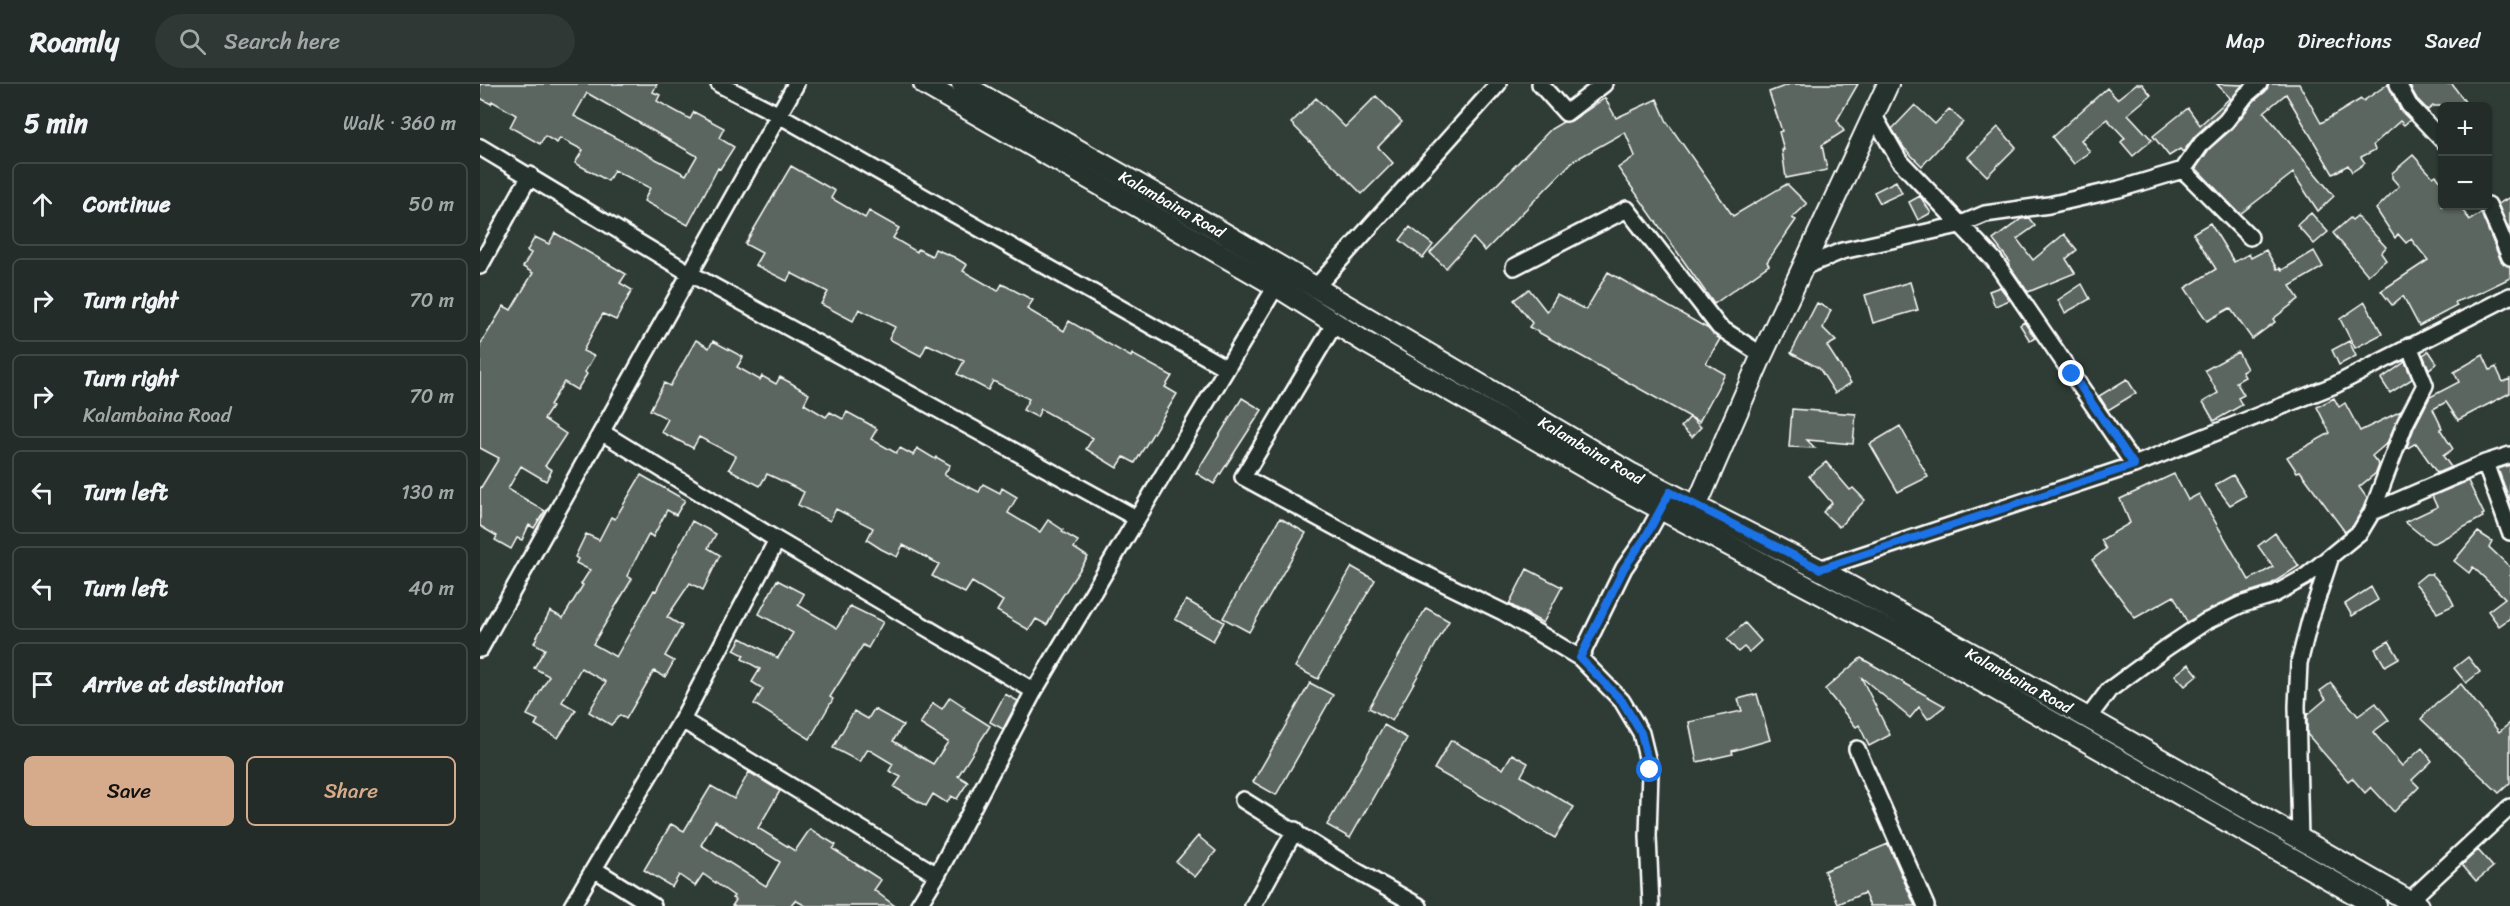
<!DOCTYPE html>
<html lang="en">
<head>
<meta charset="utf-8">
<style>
  :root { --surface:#232c28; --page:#2f3834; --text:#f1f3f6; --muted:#a3a7a8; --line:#404845; --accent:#d6ab8b }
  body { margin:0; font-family:Sriracha,sans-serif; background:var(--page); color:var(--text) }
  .controls { position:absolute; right:18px; top:18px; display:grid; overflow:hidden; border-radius:9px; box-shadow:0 2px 4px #0004 }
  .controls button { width:54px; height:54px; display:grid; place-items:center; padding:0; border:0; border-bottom:2px solid var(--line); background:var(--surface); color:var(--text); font:30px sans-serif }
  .stop { position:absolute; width:18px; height:18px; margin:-14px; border:4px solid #1a73e8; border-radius:50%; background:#fff }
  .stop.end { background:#1a73e8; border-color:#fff; box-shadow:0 2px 6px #0008 }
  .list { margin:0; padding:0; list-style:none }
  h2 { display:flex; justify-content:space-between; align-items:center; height:78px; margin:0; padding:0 24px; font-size:26px }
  h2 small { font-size:20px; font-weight:400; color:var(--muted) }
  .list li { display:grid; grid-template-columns:39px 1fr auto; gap:18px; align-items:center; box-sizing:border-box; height:84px; margin:0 12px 12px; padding:0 12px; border:2px solid var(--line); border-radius:9px }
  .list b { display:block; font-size:22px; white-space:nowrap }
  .list p { margin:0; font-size:20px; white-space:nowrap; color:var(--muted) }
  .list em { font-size:20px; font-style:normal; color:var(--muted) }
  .actions { display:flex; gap:12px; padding:18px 24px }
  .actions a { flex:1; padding:14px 0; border:2px solid var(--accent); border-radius:9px; text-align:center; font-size:21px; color:var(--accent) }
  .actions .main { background:var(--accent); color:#111 }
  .icon { flex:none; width:33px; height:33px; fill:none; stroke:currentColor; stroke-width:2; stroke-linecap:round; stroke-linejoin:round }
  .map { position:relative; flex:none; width:2030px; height:822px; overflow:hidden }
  header { display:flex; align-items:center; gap:36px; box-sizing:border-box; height:84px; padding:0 30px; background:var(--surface); border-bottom:2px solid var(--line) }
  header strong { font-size:28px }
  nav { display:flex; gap:33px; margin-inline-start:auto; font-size:21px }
  .search { width:420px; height:54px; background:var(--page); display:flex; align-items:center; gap:15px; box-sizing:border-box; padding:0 21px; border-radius:33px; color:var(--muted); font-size:22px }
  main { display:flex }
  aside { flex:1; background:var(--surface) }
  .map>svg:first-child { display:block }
</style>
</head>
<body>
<header>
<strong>Roamly</strong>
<div class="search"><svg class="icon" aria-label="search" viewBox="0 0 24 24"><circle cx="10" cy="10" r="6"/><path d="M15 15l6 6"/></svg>Search here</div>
<nav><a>Map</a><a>Directions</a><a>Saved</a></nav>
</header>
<main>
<aside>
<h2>5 min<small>Walk · 360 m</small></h2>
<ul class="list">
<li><svg class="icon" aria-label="ahead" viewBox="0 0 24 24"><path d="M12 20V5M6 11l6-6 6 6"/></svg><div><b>Continue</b></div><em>50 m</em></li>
<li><svg class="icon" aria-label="right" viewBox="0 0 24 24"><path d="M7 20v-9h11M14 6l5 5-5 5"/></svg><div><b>Turn right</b></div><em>70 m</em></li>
<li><svg class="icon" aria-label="right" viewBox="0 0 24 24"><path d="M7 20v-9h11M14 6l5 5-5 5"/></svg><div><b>Turn right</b><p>Kalambaina Road</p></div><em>70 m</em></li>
<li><svg class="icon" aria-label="left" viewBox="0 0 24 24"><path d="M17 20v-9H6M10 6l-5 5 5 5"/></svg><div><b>Turn left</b></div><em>130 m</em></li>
<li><svg class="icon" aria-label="left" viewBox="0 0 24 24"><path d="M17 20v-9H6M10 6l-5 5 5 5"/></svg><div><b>Turn left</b></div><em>40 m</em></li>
<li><svg class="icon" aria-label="arrive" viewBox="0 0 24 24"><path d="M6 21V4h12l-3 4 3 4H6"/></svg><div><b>Arrive at destination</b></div></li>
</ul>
<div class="actions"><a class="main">Save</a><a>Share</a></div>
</aside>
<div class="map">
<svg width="2030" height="822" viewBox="0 0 2030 822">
  <rect width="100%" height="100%" fill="#2f3b35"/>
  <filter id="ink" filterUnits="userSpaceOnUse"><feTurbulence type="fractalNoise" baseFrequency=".0167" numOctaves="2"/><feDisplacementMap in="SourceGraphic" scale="12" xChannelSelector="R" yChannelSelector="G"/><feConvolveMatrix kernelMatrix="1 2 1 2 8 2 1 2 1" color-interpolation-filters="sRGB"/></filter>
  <g filter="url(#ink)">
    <path fill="#5b6661" stroke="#fff" stroke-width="1.5" fill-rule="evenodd" d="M0,0H177L173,8L180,11L177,17L210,35L214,28L244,44L239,54L254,63L240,85L238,84L208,141L164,117L170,104L134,86L128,97L95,79L103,66L80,54L77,59L65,52L60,60L30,43L36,31L12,17L11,20L0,14ZM107,9L217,72L206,91L94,32Z
      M1310,0H1378L1357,36L1364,47L1342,61L1347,86L1306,94L1302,66H1304L1299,48L1302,47L1289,8Z
      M1656,0H1662L1671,11L1648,30L1672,56L1653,72L1641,58L1645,54L1627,35L1601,56L1610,68L1594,80L1572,53L1627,4L1637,15Z
      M1737,0L1763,1L1739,30L1715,52L1703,68L1700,65L1689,72L1673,52L1708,24L1720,41L1750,14Z
      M1789,0H1819L1841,39L1881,15L1883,17L1908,0L1920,26L1930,36L1924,41L1920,37L1893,61L1895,66L1881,73L1885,79L1872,88L1868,81L1853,90L1806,10L1784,28L1854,112L1838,127L1813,89L1760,130L1716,84L1729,65L1753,44L1773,18L1786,7Z
      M1934,0H1972L1988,22H1953L1948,26L1937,15L1930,3Z
      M896,12L922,38L898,63L913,79L882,110L811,39L836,14L865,43Z
      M1125,14L1136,34L1177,15L1187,38L1253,132L1307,100L1327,120L1312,134L1316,136L1287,178L1289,181L1234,220L1138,84L1155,72L1145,48L1093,77L1005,167L993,154L966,184L950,169L1071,45L1083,38L1091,37Z
      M1435,21L1455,40L1469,25L1483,38L1442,82L1424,64L1412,45Z
      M1518,43L1536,63L1507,92L1488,73Z
      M1933,71L1953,93L1956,91L1962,100V122H1979L1990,136L2001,129L2021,177L2030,183V194L1999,209L1975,218L1977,222L1939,242L1923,212L1912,221L1901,207L1948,176L1931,155L1926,159L1918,150L1915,154L1896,125L1919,102L1912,94V89Z
      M311,82L355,107L351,114L385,134L389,127L419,144L413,154L437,168L438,165L452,172L455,165L474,173L487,181L483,187L518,207L522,200L553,216L547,225L584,247L589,237L651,273L652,270L692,292L685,303L697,310L655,379L644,373L637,384L606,365L613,354L561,325L557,333L543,326L549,315L513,297L508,306L477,290L484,277L447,260L441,272L409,255L415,243L379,225L373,237L341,220L348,208L311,189L307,197L275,181L282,169L265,160Z
      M1416,97L1422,109L1400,119L1394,108Z
      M1440,112L1451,129L1438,136L1429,118Z
      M2030,113V148L2018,120Z
      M1831,129L1848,148L1834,160L1817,141Z
      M1877,132L1906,163L1901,169L1906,176L1888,191L1853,149L1870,134L1872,136Z
      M1549,134L1555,142L1537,155L1553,176L1584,150L1597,166L1586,175L1595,189L1548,208L1528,180L1530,178L1513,156L1541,135Z
      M1730,139L1754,178L1769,170L1771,174L1786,166L1797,185L1800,184L1802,186L1834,167L1843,183L1810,202L1819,215L1793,235L1795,238L1772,255L1750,224L1727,237L1705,204L1736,185L1713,149Z
      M930,143L953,161L943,174L920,156Z
      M75,149L146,190L140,199L152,206L136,236L123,230L117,240L103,267L114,272L105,288L107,290L97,306L84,298L70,321L72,323L64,335L86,350L65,382L72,386L66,397L41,382L28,405L65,427L54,444L49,441L42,456L37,454L31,465L15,456L17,452L0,442V405L19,374L0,364V261L24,222L31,226L53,189L43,183L51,169L47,167L55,153L69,160Z
      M1128,188L1227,244L1240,255L1226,279L1245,290L1219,338L1049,243L1052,239L1034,216L1049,205L1067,228L1077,211L1106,226Z
      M1430,198L1438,226L1393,239L1385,211Z
      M1602,200L1610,215L1585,229L1578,216Z
      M1520,203L1530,216L1515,222L1509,207Z
      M1885,218L1902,250L1875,264L1860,235Z
      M1337,219L1351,226L1343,244L1356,257L1347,262L1371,299L1355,309L1339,284L1311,269Z
      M1544,238L1555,254L1550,257L1540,241Z
      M216,256L229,264L233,257L263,273L257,283L280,296L282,292L296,300L300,293L311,299L329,310L324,320L346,333L350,328L363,335L367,328L389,340L397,345L391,355L416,369L420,364L433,371L437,364L455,375L456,373L470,381L464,391L499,408L503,400L520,409L522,404L537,413L528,429L560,448L568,436L583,446L582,448L598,457L594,464L608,473L580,516L567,541L556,535L549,546L517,527L523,517L492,498L485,509L468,501L452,492L459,480L423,461L417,473L401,465L387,456L393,444L356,425L350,437L318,421L324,408L298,395L287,390L280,402L265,394L249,385L256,372L219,353L213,364L181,348L188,335L170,326L184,299L190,302Z
      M1869,257L1876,272L1859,281L1852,266Z
      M1949,267L1957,279L1949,285L1943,271Z
      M1758,268L1767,285L1762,288L1765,293L1756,298L1764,311L1758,314L1762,321L1734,337L1723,318L1738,309L1725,286Z
      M2003,271L2010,286L2016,283L2023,298L2030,295V309L1978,336L1966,318L1953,325L1962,344L1960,345L1973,365L1963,372L1971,383L1957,389L1936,359L1926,365L1934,344L1950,313L1979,298L1974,288Z
      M1925,278L1932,295L1910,309L1901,295Z
      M1647,295L1656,309L1628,326L1619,312Z
      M762,314L782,326L734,400L716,389Z
      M1854,314L1859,323L1865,319L1880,347L1921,327L1907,359L1892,372L1899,381L1896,389L1879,403L1887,414L1883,424L1873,442L1865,448L1820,387L1817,388L1807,373L1850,349L1837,323Z
      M1312,325L1376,330L1373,360L1327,356L1335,364L1309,363Z
      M1210,333L1221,343L1212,353L1201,343Z
      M1420,342L1448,393L1418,408L1390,360Z
      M1346,378L1370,406L1373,404L1385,416L1359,443L1343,428L1352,419L1329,392Z
      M2030,381V417L2018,385Z
      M1694,390L1708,416L1719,410L1769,496L1793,483L1778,462L1795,449L1819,482L1788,502L1756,512L1707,538L1694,512L1655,534L1612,476L1626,465L1621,456L1650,439L1640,415Z
      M161,391L205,416L196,431L187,426L173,453L169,450L147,492L152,495L113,560L136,573L174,506L176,507L212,437L236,450L228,464L240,471L223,506L210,499L187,533L202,542L185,572L194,577L185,593L174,587L146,635L140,631L131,641L109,628L126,598L101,584L82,618L96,626L78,654L55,641L58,636L47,631L69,592L54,584L65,565L54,559L70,527L83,534L103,501L101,500L110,486L96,479L98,475L95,473L106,450L119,456L131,433L135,435Z
      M1753,391L1766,412L1750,421L1735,401Z
      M1988,397L2004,430L2002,431L2003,433L1955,459H1951L1925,438L1957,423L1952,412Z
      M800,434L826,449L769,548L743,534Z
      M1998,448L2012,457L2009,463L2030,483V534L2019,542L2008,527L2025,514L1993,483L1989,489L1974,477Z
      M872,483L895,496L838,595L815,583Z
      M1047,485L1082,503L1063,539L1029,520Z
      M1946,490H1952L1967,507L1974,521L1957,529L1951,518L1935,499Z
      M297,496L324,510L318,521L357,544L370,522L403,538L388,564L383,561L350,613L353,615L330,655L274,620L283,605L272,598L280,585L262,575L264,571L254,566L261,554L298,574L313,549L279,530Z
      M1891,503L1898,516L1872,532L1865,520Z
      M706,516L744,538L733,557L695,535Z
      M946,524L969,537L912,637L889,624Z
      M1265,539L1281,557L1269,568L1264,563L1258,568L1247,555Z
      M1909,557L1919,574L1905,582L1895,565Z
      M1988,573L2000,588L1986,599L1974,584Z
      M1381,574L1431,603L1465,622L1448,635L1439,623L1430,634L1381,593L1410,651L1389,662L1379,641L1376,643L1345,605Z
      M1709,580L1718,591L1705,602L1695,591Z
      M830,599L853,611L796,711L773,698Z
      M1851,599L1878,632L1896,619L1909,636L1893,648L1922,682L1942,664L1952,677L1932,696L1939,703L1914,728L1891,703L1885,709L1872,694L1868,697L1827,650V631L1846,615L1840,607Z
      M1981,600L2019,648L2030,639V699L2019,709L1941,635L1956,619Z
      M525,610L538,617L523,645L510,638Z
      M1277,610L1290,656L1252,667L1253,670L1217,678L1209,638L1262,627L1258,615Z
      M470,613L485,623L483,625L510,642L478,692L488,698L477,715L471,712L467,719L453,710L446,722L414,703L421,693L409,687L413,680L388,665L380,678L353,664L374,627L388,635L394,625L423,641L413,657L453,680L468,658L440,640L453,619L462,625Z
      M904,641L927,654L870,754L847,741Z
      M971,656L1023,685L1032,670L1048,679L1041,692L1094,723L1075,754L954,685Z
      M269,688L300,707L278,744L315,767L330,745L356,761L353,765L401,796L394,806L415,822H326L315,816L310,822H252L256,816L252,814L254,812L223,790L215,802L199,791L192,803L164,786L191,740L204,747L231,702L254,715ZM235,737L300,778L286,802L221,761Z
      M718,752L736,767L715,793L696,778Z
      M1408,760L1435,822H1390L1384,809L1358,820L1344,787Z
      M1998,766L2013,783L1996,797L1982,781Z"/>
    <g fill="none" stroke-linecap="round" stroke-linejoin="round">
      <defs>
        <path id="street" d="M239,0L299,31L746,284
          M1060,0L1086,29L1124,0
          M1918,0L1929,21L1962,56
          M1394,32L1419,76L1514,176L1654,381
          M0,63L211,190L656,434
          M1703,86L1770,153
          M2008,121L2030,173
          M0,182L50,91
          M1034,183L1147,125L1239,243L1282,271
          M1321,184L1362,167L1479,141L1505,130L1569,121L1639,105L1703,86L1722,59L1746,37L1766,11L1779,0
          M836,203L1018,0
          M855,239L763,393L912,474L1023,528L1100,574L1142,617L1161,649L1170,686L1168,752L1171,822
          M123,349L297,456L554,607
          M2005,379L2030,448
          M1892,428L2005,379L2030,371
          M1339,485L1654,381L1855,301L2030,212
          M0,565L316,0
          M1100,574L1144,484L1165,454L1186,416
          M1608,634L1629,606L1686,564L1725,538L1760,521L1793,511L1825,493L1880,448L1892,428L1925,340L1945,301L1929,262
          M202,636L457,791
          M1377,665L1446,822
          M763,716L878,788L939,822
          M1820,756L1817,622L1819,579L1830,536L1851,472
          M114,785L173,822
          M1929,817L2030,723
          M92,822L202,636L297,456
          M438,822L457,791L554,607L796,202
          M773,822L815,746"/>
        <g id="secondary">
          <path d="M444,0L796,202L885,258L1139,403L1441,563L1896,822"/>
          <path id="s1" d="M482,0L735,144L1152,390L1339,485L1608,634L1938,822"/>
          <path d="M1212,432L1282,271L1408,0"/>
        </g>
      </defs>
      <use href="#street" stroke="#fff" stroke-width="20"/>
      <use href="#secondary" stroke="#fff" stroke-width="24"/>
      <use href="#street" stroke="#26332d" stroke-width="15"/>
      <use href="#secondary" stroke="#26332d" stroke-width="20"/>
    </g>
  </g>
  <g fill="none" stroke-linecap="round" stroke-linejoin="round" filter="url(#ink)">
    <path stroke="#1a73e8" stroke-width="8" d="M1170,686L1161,649L1142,617L1100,574L1144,484L1165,454L1190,408L1340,485L1654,381L1592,290"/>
  </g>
  <g text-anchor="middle" stroke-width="6" stroke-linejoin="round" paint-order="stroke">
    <g font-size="16" fill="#fff" stroke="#26332d">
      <text dy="6" stroke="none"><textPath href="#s1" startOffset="242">Kalambaina Road</textPath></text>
      <text dy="6" stroke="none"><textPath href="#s1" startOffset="728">Kalambaina Road</textPath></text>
      <text dy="6" stroke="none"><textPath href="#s1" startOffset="1214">Kalambaina Road</textPath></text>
    </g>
  </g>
</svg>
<div class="controls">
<button>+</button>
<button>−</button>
</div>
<div class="stop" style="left:1170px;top:686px"></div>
<div class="stop end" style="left:1592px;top:290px"></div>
</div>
</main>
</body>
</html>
